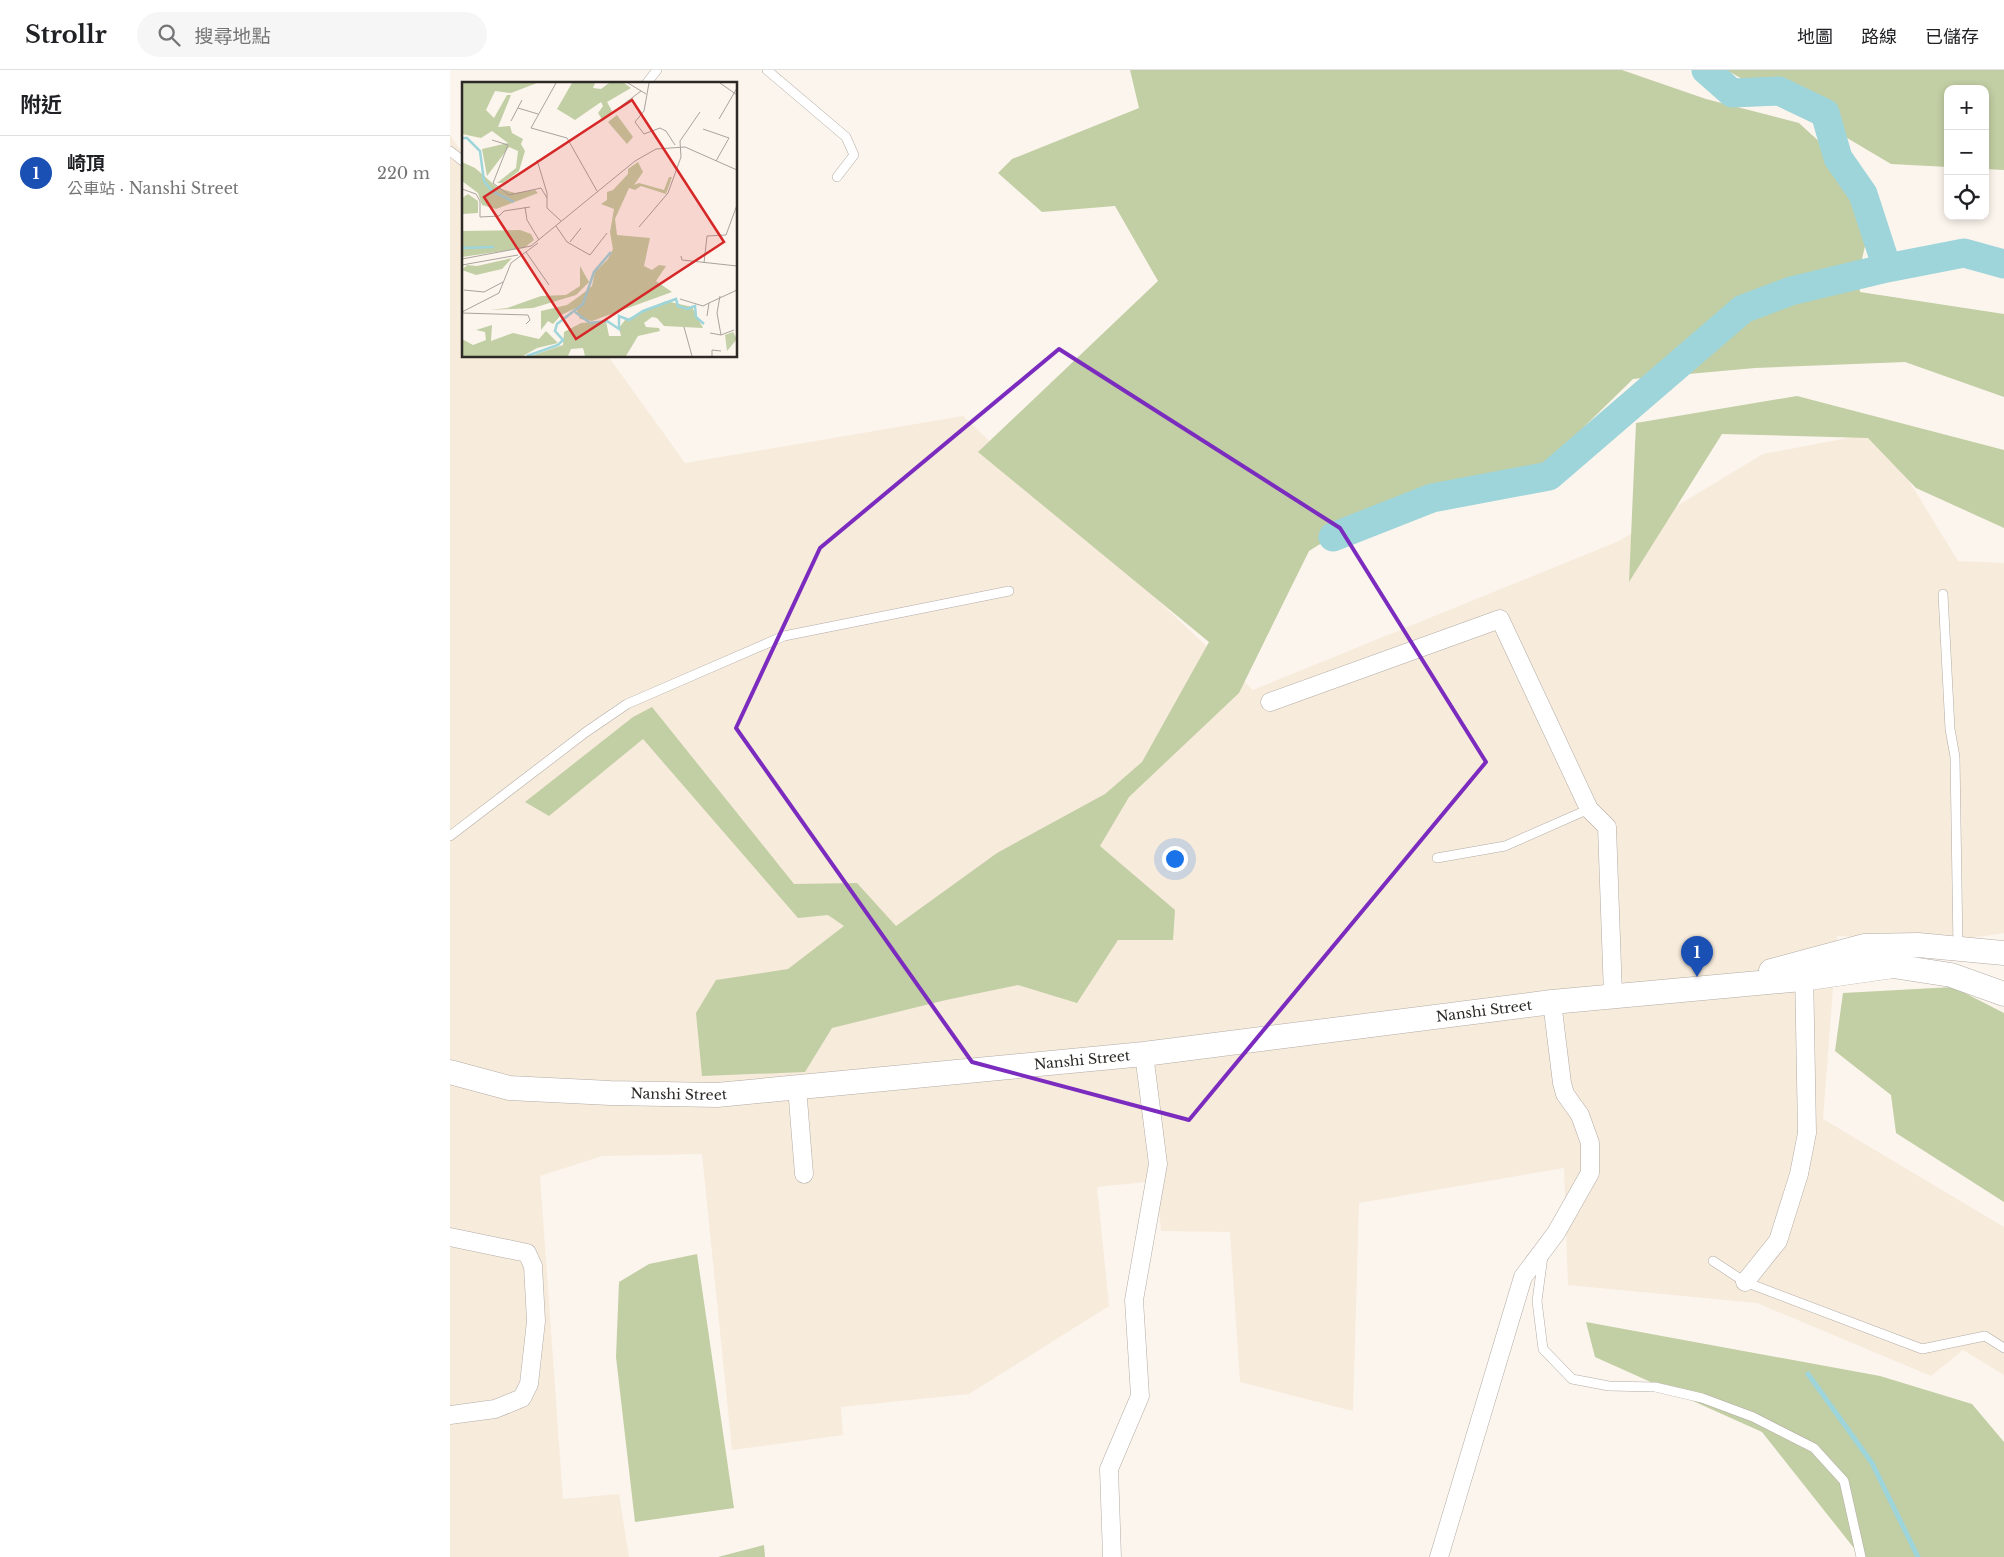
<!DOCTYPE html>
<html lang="zh-TW">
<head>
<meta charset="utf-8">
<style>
  :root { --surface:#fff; --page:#f6f6f6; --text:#202124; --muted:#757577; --line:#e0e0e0; --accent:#d93025 }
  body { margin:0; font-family:"Libre Baskerville","Noto Sans TC",serif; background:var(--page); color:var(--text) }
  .controls { position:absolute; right:15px; top:15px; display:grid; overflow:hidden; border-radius:10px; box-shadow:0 2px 8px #0003 }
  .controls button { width:45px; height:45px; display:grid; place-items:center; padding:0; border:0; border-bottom:1px solid var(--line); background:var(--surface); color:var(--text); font:25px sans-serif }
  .you { position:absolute; left:724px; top:788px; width:18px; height:18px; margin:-12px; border:4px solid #fff; border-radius:50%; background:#1a73e8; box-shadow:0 0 0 8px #1a73e833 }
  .badge { display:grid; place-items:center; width:32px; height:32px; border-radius:50%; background:var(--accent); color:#fff; font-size:16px; font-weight:700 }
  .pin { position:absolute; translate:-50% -41px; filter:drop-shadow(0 1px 2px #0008) }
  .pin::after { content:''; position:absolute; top:26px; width:18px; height:15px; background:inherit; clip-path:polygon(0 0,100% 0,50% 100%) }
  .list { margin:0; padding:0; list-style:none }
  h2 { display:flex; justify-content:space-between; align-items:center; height:65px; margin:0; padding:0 20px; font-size:21px }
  h2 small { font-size:16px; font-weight:400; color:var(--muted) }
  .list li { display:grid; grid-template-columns:32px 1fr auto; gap:15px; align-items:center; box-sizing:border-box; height:75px; padding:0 20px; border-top:1px solid var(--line) }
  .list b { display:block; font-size:19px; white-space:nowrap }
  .list p { margin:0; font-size:16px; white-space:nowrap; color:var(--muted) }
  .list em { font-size:16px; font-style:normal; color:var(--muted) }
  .icon { flex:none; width:28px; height:28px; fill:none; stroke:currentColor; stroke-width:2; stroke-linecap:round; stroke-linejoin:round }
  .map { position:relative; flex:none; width:1554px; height:1487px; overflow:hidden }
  header { display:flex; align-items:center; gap:30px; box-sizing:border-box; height:70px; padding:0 25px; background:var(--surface); border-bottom:1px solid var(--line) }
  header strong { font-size:24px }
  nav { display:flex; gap:28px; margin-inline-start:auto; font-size:18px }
  .search { width:350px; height:45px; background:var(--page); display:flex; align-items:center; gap:12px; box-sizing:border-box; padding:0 18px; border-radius:28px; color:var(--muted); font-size:19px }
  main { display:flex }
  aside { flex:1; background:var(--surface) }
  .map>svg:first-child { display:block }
</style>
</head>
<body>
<header>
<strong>Strollr</strong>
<div class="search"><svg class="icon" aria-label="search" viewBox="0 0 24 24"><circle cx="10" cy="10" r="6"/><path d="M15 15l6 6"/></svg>搜尋地點</div>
<nav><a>地圖</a><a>路線</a><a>已儲存</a></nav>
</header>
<main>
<aside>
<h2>附近<small></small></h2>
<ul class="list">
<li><span class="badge" style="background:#1a4fb4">1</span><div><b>崎頂</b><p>公車站 · Nanshi Street</p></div><em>220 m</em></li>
</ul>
</aside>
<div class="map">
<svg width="1554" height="1487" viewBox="0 0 1554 1487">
  <rect width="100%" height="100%" fill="#fcf5ed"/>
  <path fill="#f7ebdc" d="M0,65L14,85V286H158L235,393L513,346L803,620L1169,471L1313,384L1429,362L1508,491L1554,493V863L1502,871L1387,866L1373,1049L1554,1157V1305L1513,1280L1481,1306L1307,1233L1118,1215L1114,1098L909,1133L903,1341L790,1312L780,1162L711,1161L706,1111L647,1117L659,1236L519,1324L391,1337L393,1365L282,1380L252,1084L152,1086L90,1106L113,1429L169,1424L179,1487H0Z"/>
  <path fill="#c2cea4" d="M680,0H1172L1256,29L1349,53L1427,125L1408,206L1410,222L1554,244V327L1455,292L1305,298L1183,309L1092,398L934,434L859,481L789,623L679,727L650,776L725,840L723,870H668L627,933L568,915L496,930L382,958L355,1002L252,1006L246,943L266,910L338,899L394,856L378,845L348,848L193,669L99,746L75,732L183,647L202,637L344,814L407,813L446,856L547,783L655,724L692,692L759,572L528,382L708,211L665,136L592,142L548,103L562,89L689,38Z
    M1276,0H1554V100L1535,99V19H1498V97L1441,94L1355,43Z
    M1347,326L1554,380V458L1466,418L1418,368L1272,364L1179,512L1186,353Z
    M1503,917L1554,943V1132L1446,1063L1441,1025L1385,981L1393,923Z
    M247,1184L284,1438L185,1452L166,1287L169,1212L199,1194Z
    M1136,1252L1430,1306L1522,1334L1554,1372V1487H1411L1312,1362L1145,1287Z
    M314,1475L315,1487H268Z"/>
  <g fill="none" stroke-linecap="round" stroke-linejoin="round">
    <path stroke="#9dd5da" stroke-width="5" d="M1358,1304L1422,1393L1468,1487"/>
    <path stroke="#9dd5da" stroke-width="29" d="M1256,0L1282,23L1329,21L1375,43L1388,88L1413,124L1437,198
      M883,467L982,428L1099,406L1293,239L1341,221L1437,198L1514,183L1554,194"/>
    <defs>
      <path id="lane" d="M317,0L396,67L404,85L387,107
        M196,14L207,0
        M0,81L14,92
        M1493,524L1500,659L1505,687L1508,878
        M0,766L136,662L177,634L334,566L559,521
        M987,788L1055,776L1139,739
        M1093,1186L1087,1231L1093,1279L1122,1309L1159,1316L1205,1317L1252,1328L1303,1347L1364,1378L1394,1411L1411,1487
        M1263,1191L1295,1212L1472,1279L1535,1266L1554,1278"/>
      <path id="street" d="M820,632L1050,549L1139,739L1157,757L1163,925
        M347,1017L354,1104
        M0,1167L77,1183L83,1196L86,1251L79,1314L72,1328L45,1339L0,1345
        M1295,1212L1328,1171L1349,1104L1357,1063L1354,898
        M662,1487L659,1399L690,1326L684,1230L708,1094L694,984
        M989,1487L1073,1207L1106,1163L1140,1103V1073L1130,1045L1115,1024L1112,1013L1102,932"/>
      <g id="secondary">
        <path d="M1321,901L1414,876L1468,875L1554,883"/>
        <path id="s1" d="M0,1002L59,1018L160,1023L267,1025L694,984L1102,932L1352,909L1443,896L1501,905L1554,924"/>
      </g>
    </defs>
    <use href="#lane" stroke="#b2aba4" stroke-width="10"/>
    <use href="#street" stroke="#b2aba4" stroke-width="19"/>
    <use href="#secondary" stroke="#b2aba4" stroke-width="25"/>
    <use href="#lane" stroke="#fff" stroke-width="9"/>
    <use href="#street" stroke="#fff" stroke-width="18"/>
    <use href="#secondary" stroke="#fff" stroke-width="24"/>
  </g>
  <path fill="none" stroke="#7b2cbf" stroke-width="4" stroke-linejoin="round" d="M609,279L890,458L1036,692L739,1050L522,992L286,658L370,478Z"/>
  <g text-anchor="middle" stroke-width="5" stroke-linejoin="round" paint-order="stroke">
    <g font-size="14" fill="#2c2926" stroke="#fcf5ed">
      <text dy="5" stroke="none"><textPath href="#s1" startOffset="1041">Nanshi Street</textPath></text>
      <text dy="5" stroke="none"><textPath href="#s1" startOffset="636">Nanshi Street</textPath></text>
      <text dy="5" stroke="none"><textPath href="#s1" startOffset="231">Nanshi Street</textPath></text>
    </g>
  </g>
  <g transform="translate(12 12)">
    <rect width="275" height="275" fill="#fcf5ed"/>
    <path d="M271,250L275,257L265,269L263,253Z" fill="#c5d1a8"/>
    <path d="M0,1H75L49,11L33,9L24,28L32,36L45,13H49L36,45L48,44L50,51L61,57L59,62L63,69L57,89L41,101H35L54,86L56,69L47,65L25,94L20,67L46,61L30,49L19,56L0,52ZM110,1H133L131,6L139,7L147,1H162L169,6L145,20L150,29L141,39L136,31L141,24L139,20L113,38L95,27ZM155,33L171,55L165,62L146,40ZM0,80L13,86L36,106L53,111L73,108L76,111L34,127L20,123L16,111L0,99ZM176,80L181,90L172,103L177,101L202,108L207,95H210L204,112L179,104L173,108L167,106L153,137L155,153L188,156L182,184L190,188L197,183L204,184L194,199L210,210L130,239L118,237L114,226L99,233L91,242L86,239L79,248V229L105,223L119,213L130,204L133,190L146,177L151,167L148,150L152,127L139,122L145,118V110L151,108L166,92V87ZM6,112L16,119V131L0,132V116ZM58,148L69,152L72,158L62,166L0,175V149ZM50,176L40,187L14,193L0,188L5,183L15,184ZM118,184L127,200L114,213L71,226L28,228L45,226L79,214L104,213L118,204ZM204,219L230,225L241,246L202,244L195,236L190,235L182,241L184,245L197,246L198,249L176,254L164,274H123L121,266L109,267L106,274H69L101,263L102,250L119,241L144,239L147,254H159L157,246L163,238ZM30,243L29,259L51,251L77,257L84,249L96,261L75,266L61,274H0V257L11,263L24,258L23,250L14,248Z" fill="#c2cea4"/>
    <path fill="none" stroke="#9dd5da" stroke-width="2.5" d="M0,56H5L18,69L22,99L30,109L52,120M0,166L32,165M113,230L128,241L145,239L157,247V234L167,238L181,229L214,217L216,224L225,227L233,224L234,235L242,242M65,274L96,263L101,258L93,249L95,242L121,222L132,190L149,170"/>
    <path fill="none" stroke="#a9a39d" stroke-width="1" d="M94,1L69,46L105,56L135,109M166,1L184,12M187,1L182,29L173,40L182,52L198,46L204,49L213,63M258,1L275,13M56,26L76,32M154,28L179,9M257,37L275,6M49,39L60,18M241,47L267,56L254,79M30,58L46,63L31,101L47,113L79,106L85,116M75,78L85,111V126L99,139M0,107L14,112L18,119V135L37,134L42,129L68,125M63,125L65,138L77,158M94,144L105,160L128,173L145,151M177,145L206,111L219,75L218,59L238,30M108,160L119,146M64,170L87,203M219,174L220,178L275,184M0,177L69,164L173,79L194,67L223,65L275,88M242,181L245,154L264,153L275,123M0,183L56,173M2,208L22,210L41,200M258,214L255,231L259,253M218,217L241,224L247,221M0,230L37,211L49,181L76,161M0,231L66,233L68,238L64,242M245,234L247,221L275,208M222,245L230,274M248,251L259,253L272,248M250,274V268L259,269"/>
    <path fill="#d62828" fill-opacity="0.15" stroke="#d62828" stroke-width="2.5" d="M170,18L262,160L114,257L22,115Z"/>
    <rect width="275" height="275" fill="none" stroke="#2c2926" stroke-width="2.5"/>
  </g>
</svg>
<div class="controls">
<button>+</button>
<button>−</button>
<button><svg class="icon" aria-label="locate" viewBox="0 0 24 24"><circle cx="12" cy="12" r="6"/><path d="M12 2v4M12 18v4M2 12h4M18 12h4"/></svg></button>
</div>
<div class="you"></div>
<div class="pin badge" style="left:1247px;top:907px;background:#1a4fb4">1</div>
</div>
</main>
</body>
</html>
